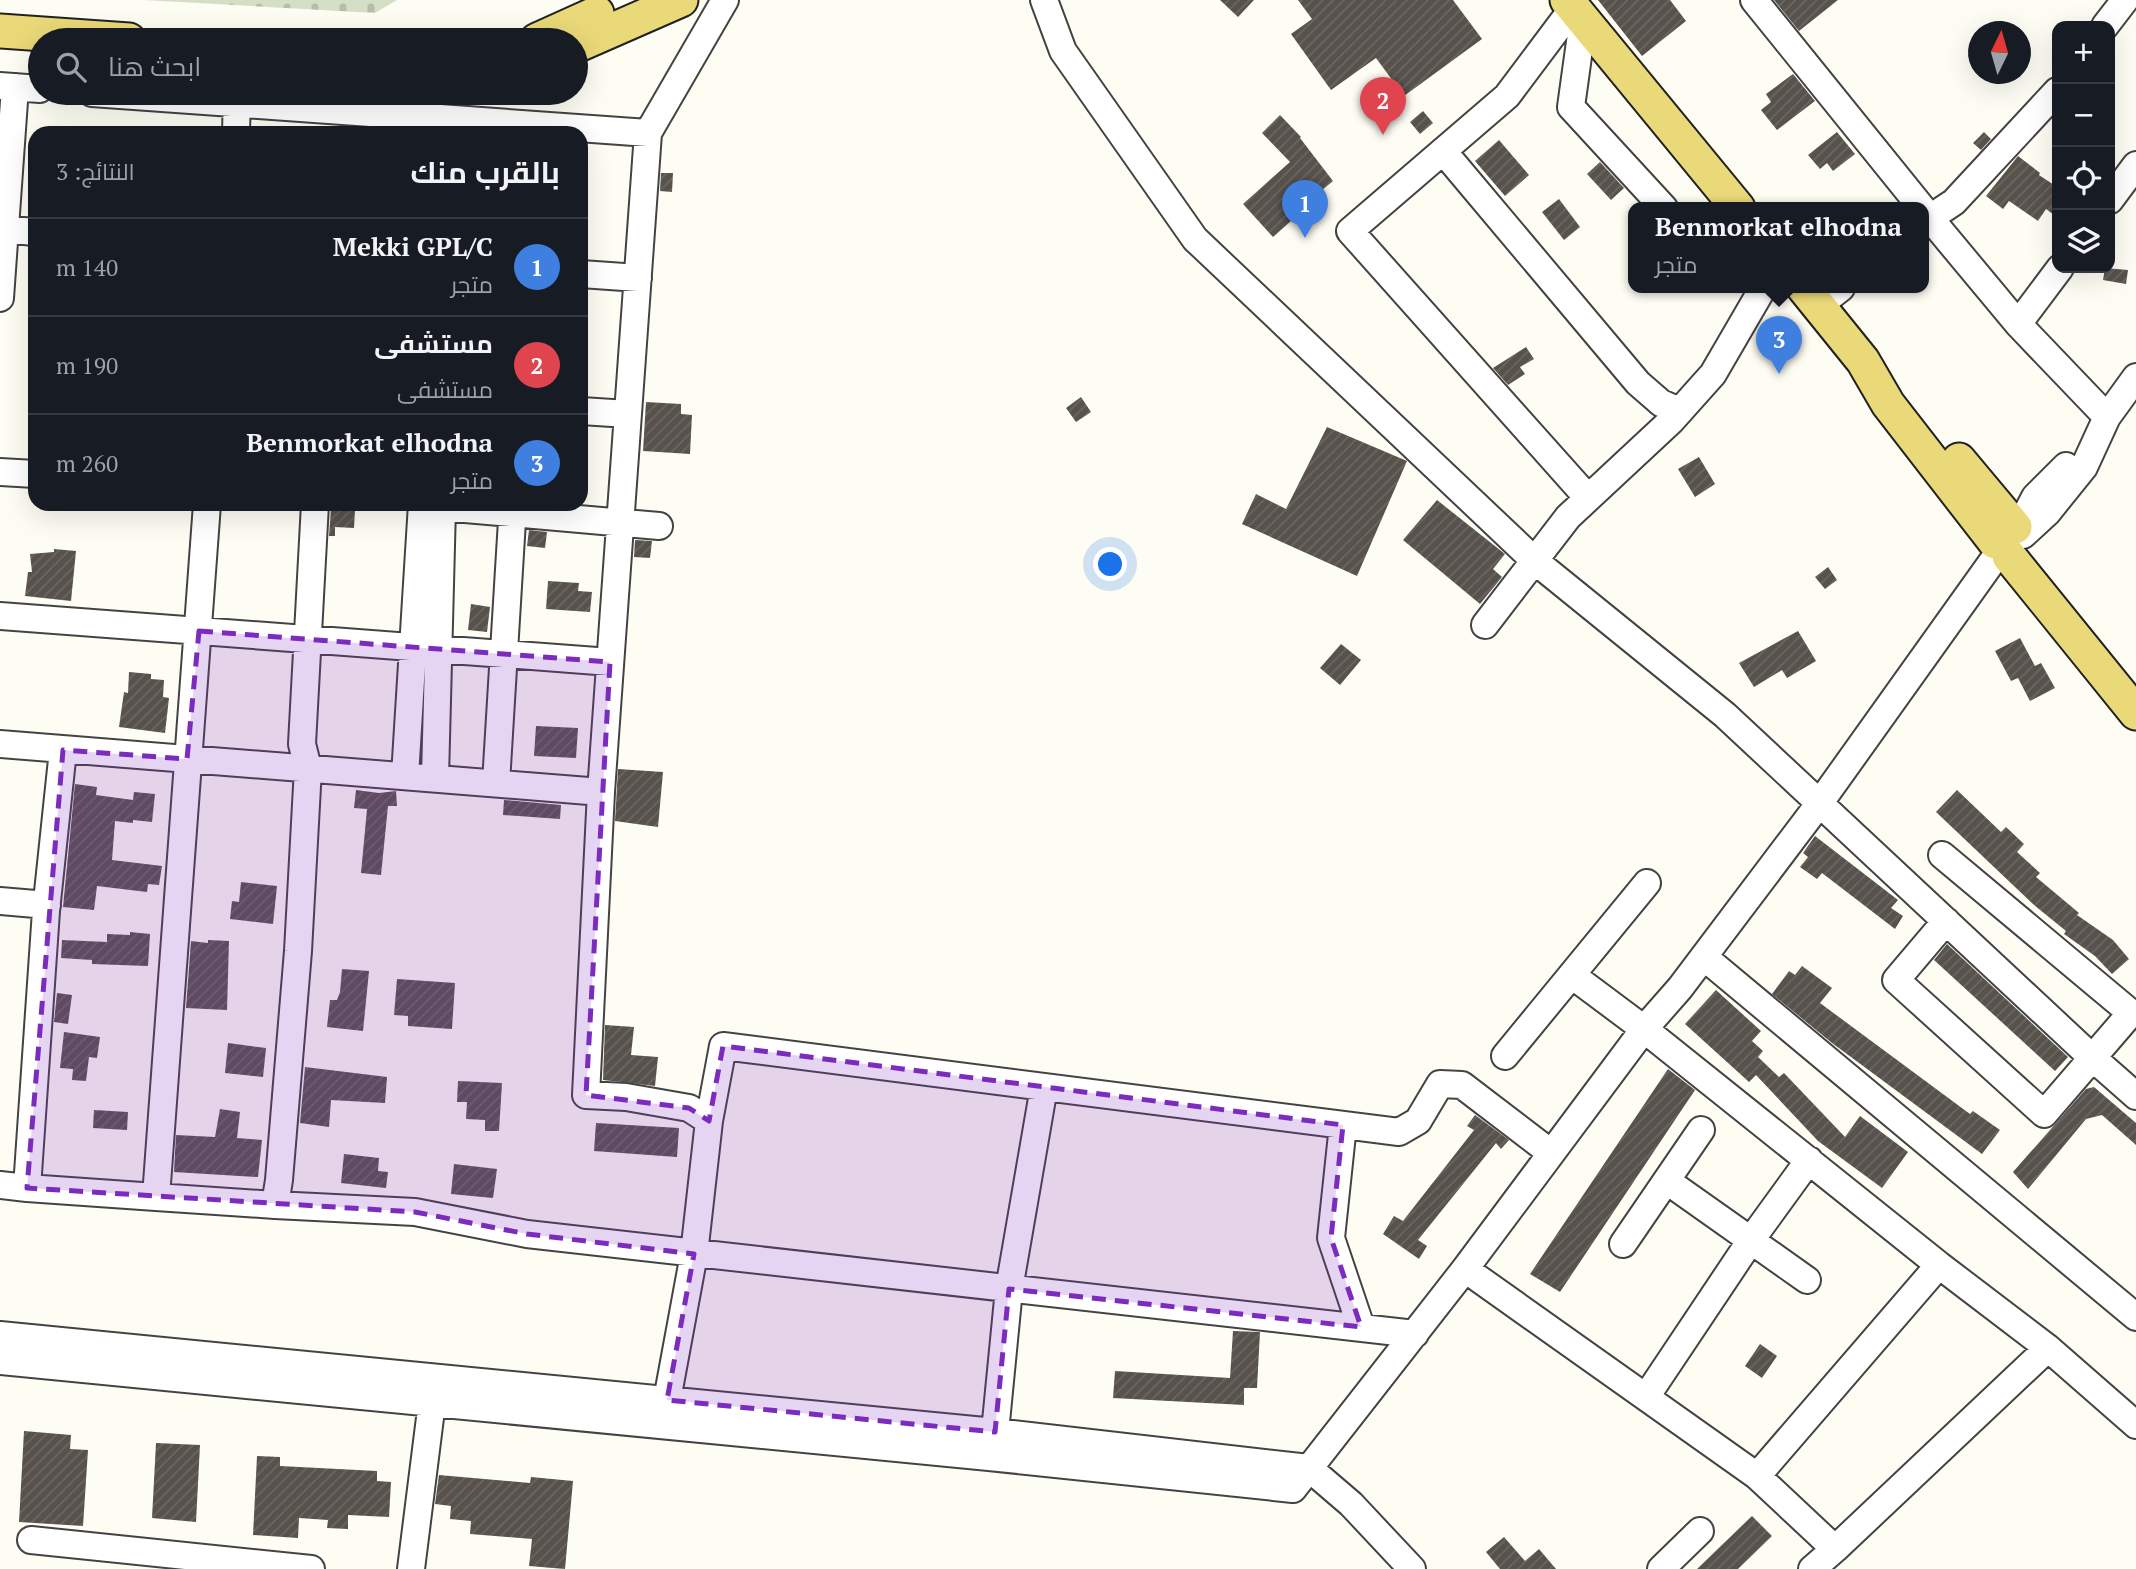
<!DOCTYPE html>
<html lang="ar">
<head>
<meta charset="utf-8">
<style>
  :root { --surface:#171b24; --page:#20242c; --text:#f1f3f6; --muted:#9ea1a6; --line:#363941; --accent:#d5a1a0 }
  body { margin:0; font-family:"PT Serif",Cairo,serif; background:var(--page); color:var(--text); direction:rtl }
  .controls { position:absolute; right:21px; top:21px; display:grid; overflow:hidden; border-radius:14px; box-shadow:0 7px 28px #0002 }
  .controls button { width:63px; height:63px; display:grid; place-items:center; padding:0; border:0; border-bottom:2px solid var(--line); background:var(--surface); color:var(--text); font:35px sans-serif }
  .compass { position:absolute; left:1968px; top:21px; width:63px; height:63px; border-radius:50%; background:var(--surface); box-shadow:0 7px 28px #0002; rotate:5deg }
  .you { position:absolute; left:1111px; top:565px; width:24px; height:24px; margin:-18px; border:5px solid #fff; border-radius:50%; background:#1a73e8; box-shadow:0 0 0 10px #1a73e833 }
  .badge { display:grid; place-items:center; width:46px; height:46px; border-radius:50%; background:var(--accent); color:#fff; font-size:23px; font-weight:700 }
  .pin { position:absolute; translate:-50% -58px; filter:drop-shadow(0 2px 4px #0008) }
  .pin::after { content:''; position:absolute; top:37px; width:24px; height:21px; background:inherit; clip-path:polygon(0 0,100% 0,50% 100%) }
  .popup { position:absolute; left:1628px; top:202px; width:301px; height:91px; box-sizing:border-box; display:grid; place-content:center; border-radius:14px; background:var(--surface); filter:drop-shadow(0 2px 5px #0005); font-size:23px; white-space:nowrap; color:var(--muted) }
  .popup b { font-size:26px; color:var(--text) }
  .popup::after { content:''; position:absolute; left:50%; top:100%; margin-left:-14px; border:14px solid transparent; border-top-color:var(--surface) }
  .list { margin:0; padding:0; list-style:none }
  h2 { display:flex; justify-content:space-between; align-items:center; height:91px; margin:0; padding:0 28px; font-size:30px }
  h2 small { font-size:23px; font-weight:400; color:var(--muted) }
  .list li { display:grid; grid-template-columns:46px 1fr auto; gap:21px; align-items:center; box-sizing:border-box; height:98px; padding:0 28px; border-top:2px solid var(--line) }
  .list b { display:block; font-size:26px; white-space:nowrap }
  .list p { margin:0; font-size:23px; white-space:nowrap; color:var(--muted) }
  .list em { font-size:23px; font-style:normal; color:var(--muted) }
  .icon { flex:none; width:38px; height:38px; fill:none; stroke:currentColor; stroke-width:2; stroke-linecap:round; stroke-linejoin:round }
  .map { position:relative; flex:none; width:2136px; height:1569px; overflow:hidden; direction:ltr }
  .search { position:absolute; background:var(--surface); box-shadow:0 7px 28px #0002; left:28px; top:28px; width:560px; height:77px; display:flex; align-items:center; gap:18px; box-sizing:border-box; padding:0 24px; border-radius:38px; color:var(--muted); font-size:26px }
  .panel { position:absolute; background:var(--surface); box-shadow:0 7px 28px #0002; left:28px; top:126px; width:560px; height:385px; border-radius:21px; direction:rtl }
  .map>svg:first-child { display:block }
</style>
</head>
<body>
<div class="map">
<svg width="2136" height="1569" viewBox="0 0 2136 1569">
  <defs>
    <pattern id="cemetery-stones" width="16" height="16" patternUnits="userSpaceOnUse" patternTransform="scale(1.75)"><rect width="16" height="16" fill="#d5dfc6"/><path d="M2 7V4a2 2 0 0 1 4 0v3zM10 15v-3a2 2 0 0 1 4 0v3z" fill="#b6bea9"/></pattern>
    <pattern id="building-hatch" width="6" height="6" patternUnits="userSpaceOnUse" patternTransform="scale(1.75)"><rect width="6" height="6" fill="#58524d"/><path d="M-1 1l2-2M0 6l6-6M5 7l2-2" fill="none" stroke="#6b6662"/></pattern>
  </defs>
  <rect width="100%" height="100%" fill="#fefdf4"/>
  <path fill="url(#cemetery-stones)" d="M143,0H397L375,13Z"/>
  <path fill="url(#building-hatch)" d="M1220,0H1254L1238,17Z
    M1298,0H1453L1482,39L1404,96L1376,58L1331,90L1291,34L1312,19Z
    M1598,0H1670L1686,21L1642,56Z
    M1774,0H1838L1799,31Z
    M1793,74L1815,101L1777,130L1761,110L1771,102L1766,94Z
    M1423,111L1433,123L1420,134L1410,122Z
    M1280,115L1301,137L1300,138L1333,181L1315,196L1317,198L1273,237L1243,204L1290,162L1262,133Z
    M1837,132L1855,154L1833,171L1827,163L1820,169L1808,155Z
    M1984,132L1991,139L1981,150L1973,143Z
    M1499,140L1529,175L1505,196L1475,161Z
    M2018,156L2040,173L2039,175L2057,187V217L2046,209L2038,221L2009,201L2003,209L1986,196Z
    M1600,162L1624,188L1611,200L1587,174Z
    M661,173H673L672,192L660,191Z
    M1559,199L1580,227L1564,240L1542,212Z
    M2105,268L2128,270L2126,284L2103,280Z
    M1526,347L1534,359L1520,367L1525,374L1508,385L1493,368Z
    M1081,397L1091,412L1076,422L1066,408Z
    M646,402L681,404V414L692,415L690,454L643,451Z
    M1327,427L1407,461L1357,576L1242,524L1256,494L1286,509Z
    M1699,457L1715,484L1695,497L1678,469Z
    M1437,500L1505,554L1493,569L1502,577L1480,604L1403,540Z
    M331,509L355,510L354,528L335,527V536H329Z
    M529,530L547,532L545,548L527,546Z
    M635,540L652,541L650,558L634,557Z
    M54,549L76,551L71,601L25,596L28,572H32L30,554L54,552Z
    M1828,567L1837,580L1825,589L1815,577Z
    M548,581L579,583L578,591L592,592L590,612L546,609Z
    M471,604L490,607L487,632L468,630Z
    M1798,631L1816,661L1787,678L1782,670L1754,687L1739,663Z
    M2020,638L2035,666L2041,663L2055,688L2030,701L2018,678L2011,681L1995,651Z
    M1341,644L1361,660L1340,685L1320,668Z
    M129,672L151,674V679L164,680L163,697L169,698L165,733L119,727L124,692L128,693Z
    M536,726L578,728L576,758L534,756Z
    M618,769L663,772L658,827L615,821Z
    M75,784L97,787L96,795L133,800L134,792L155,794L152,822L133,820V823L115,821L112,860L162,866L159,885L148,884L147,892L97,886L94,910L63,907Z
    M356,790L379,793L396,791L397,806H388L381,875L361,873L367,809L354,808Z
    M1957,790L2001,832L2006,827L2024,844L2017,852L2040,873L2036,877L2079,913L2077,915L2113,940L2129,959L2112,974L2095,956L2064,934L2066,931L2034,905L1936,812Z
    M504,800L561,805L560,819L503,815Z
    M1815,836L1898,900L1891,908L1903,916L1895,929L1822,873L1817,879L1800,867L1808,857L1803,853Z
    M241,882L277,886L273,924L230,919L232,901L239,902Z
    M130,932L150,934L148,966L92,964V960L61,958L62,940L107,942V934L130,935Z
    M208,940L229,941L227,1010L186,1008L191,941L208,943Z
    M1947,944L2068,1057L2055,1071L1934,960Z
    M1802,966L1832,988L1820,1003L1970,1114L1973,1111L2000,1130L1982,1154L1832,1043L1772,994L1789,971L1795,975Z
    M342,969L369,971L363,1031L327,1027L330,1000H337L340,992Z
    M397,979L455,983L452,1029L408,1026V1016L394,1015Z
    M1716,990L1761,1031L1752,1041L1763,1051L1758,1057L1779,1077L1784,1073L1845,1137L1860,1116L1908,1152L1882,1188L1818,1141L1756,1075L1749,1082L1685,1024Z
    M57,993L72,995L68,1024L54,1022Z
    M605,1025L634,1027L631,1055L658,1057L655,1086L603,1080Z
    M64,1032L100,1037L97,1058L89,1057L86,1081L72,1080L73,1069L60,1068Z
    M228,1043L266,1048L263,1077L225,1073Z
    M305,1067L387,1077L385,1103L331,1100L329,1127L300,1123Z
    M1668,1069L1695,1090L1560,1292L1530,1274Z
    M458,1081L502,1083L499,1131H485V1120L466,1119L467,1102H457Z
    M2094,1087L2136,1123V1145L2102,1115L2086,1119L2028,1189L2013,1172L2086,1089Z
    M220,1109L240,1112L237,1138L262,1140L258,1177L174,1172L176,1135L215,1137Z
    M94,1110L128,1112L127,1130L93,1128Z
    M1475,1115L1509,1140L1501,1149L1496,1143L1418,1240L1427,1246L1419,1259L1383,1234L1394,1216L1403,1221L1474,1130L1467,1126Z
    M596,1123L679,1128L677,1157L594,1151Z
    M344,1154L379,1158L378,1171L388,1172L386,1188L341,1183Z
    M454,1164L497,1169L493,1198L451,1194Z
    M1233,1331L1260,1332L1257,1388H1244V1405L1113,1398L1115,1371L1230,1378Z
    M1760,1344L1777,1356L1762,1378L1745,1366Z
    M24,1431L71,1435L70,1449L88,1450L83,1526L19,1522Z
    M156,1443L200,1445L196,1522L152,1518Z
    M257,1456L280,1457V1466L377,1471V1481L391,1482L389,1517L348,1515V1529L327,1528L328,1520L299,1518L298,1538L253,1535Z
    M439,1475L530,1483L531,1477L573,1481L565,1569L529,1566L532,1539L470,1534L471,1521L450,1519L451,1506L435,1504Z
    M1752,1516L1772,1536L1738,1569H1697Z
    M1504,1537L1525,1561L1539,1549L1556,1569H1500L1486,1552Z"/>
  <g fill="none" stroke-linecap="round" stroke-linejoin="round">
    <defs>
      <path id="minor" d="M1044,0L1063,51L1195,239L1535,561L1725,715L2086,1052L2136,1096
        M1754,0L1922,208
        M1573,8L1507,96L1350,231L1588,498
        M1583,20L1571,107L1664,208
        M2105,26L2125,0
        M0,86L40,89
        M92,93L648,133
        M236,133L237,93
        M1443,151L1638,383L1661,403L1679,411
        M2110,200L2136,165
        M1924,211L2018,324L2107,417
        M1924,222L1954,202L2057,91
        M0,229L35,232
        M581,274L638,278
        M0,298L15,87
        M1818,306L1841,288
        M2018,324L2060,268
        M581,411L628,414
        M0,472L35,474
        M207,504L156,1197L275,1205
        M315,504L302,744L308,768L298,951L279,1180L275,1205L415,1212L527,1234L1415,1334
        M2018,529L2035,497L2066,466
        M2023,535L2047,513L2084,467L2107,417L2136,377
        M1999,552L1819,804L1680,988L1644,1029L1939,1265L2048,1348L2136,1425
        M0,616L610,662
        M1485,625L1568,517L1671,421L1713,374L1763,288
        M0,744L601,792
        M63,750L46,911L27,1188L156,1197
        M405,776L422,504
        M435,778L442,507L659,526
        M496,783L513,504
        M1942,855L2131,1013L2044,1114L1896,980L1946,921
        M0,901L47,905
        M1704,957L2136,1317
        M1505,1056L1647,883
        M709,1121L689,1108L626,1097L586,1095L601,792L648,133L725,0
        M1343,1125L1331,1238L1361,1327
        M1667,1181L1807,1280
        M0,1185L27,1188
        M1623,1244L1701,1130
        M1465,1269L1757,1476L1939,1265
        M0,1335L995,1432L1309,1468L1351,1504L1412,1569
        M0,1361L989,1457L1293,1489L1465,1269L1644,1029L1573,976
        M1646,1397L1751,1240L1809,1160
        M667,1400L694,1254L709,1121L723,1046L1399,1132L1418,1121L1440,1084L1462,1085L1551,1153
        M991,1448L995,1432L1009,1289L1044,1087
        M1757,1476L1835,1549L2048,1348
        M31,1540L311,1569
        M411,1569L434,1386
        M1661,1569L1700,1531
        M1812,1569L1835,1549"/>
      <path id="major" d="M1567,0L1738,208
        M0,31L129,40
        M537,40L597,13
        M576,46L681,0
        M1804,288L1863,361L1888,404L1995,542
        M1959,460L2015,527
        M2009,556L2136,713"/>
    </defs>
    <use href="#minor" stroke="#434343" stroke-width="30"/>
    <use href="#major" stroke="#212121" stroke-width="37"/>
    <use href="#minor" stroke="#fff" stroke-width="26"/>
    <use href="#major" stroke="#ead978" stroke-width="33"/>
  </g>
  <path fill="#7b2cbf" fill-opacity="0.2" stroke="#7b2cbf" stroke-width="5" stroke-dasharray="14 9" stroke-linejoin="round" d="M199,631L610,662L586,1095L689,1108L709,1121L723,1046L1343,1125L1331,1238L1361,1327L1009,1289L995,1432L667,1400L694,1254L527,1234L415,1212L27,1188L63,750L187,759Z"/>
</svg>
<div class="controls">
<button>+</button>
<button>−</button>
<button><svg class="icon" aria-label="locate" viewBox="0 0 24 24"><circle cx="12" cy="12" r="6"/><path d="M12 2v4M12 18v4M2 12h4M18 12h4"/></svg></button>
<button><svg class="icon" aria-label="layers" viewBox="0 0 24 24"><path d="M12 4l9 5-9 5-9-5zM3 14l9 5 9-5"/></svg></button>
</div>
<svg class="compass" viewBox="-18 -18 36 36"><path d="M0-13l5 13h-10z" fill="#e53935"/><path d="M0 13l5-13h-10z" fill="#9ea1a6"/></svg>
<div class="you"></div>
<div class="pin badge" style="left:1305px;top:238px;background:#3f7fe0">1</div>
<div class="pin badge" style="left:1383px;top:135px;background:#e0444e">2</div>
<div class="pin badge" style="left:1779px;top:374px;background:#3f7fe0">3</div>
<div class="popup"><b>Benmorkat elhodna</b>متجر</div>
<div class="search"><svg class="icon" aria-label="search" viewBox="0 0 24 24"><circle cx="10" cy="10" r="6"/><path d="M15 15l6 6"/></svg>ابحث هنا</div>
<section class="panel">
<h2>بالقرب منك<small>النتائج: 3</small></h2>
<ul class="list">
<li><span class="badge" style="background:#3f7fe0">1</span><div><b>Mekki GPL/C</b><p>متجر</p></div><em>140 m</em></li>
<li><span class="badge" style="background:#e0444e">2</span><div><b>مستشفى</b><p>مستشفى</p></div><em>190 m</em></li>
<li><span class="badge" style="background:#3f7fe0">3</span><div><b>Benmorkat elhodna</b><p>متجر</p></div><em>260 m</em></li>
</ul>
</section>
</div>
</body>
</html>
